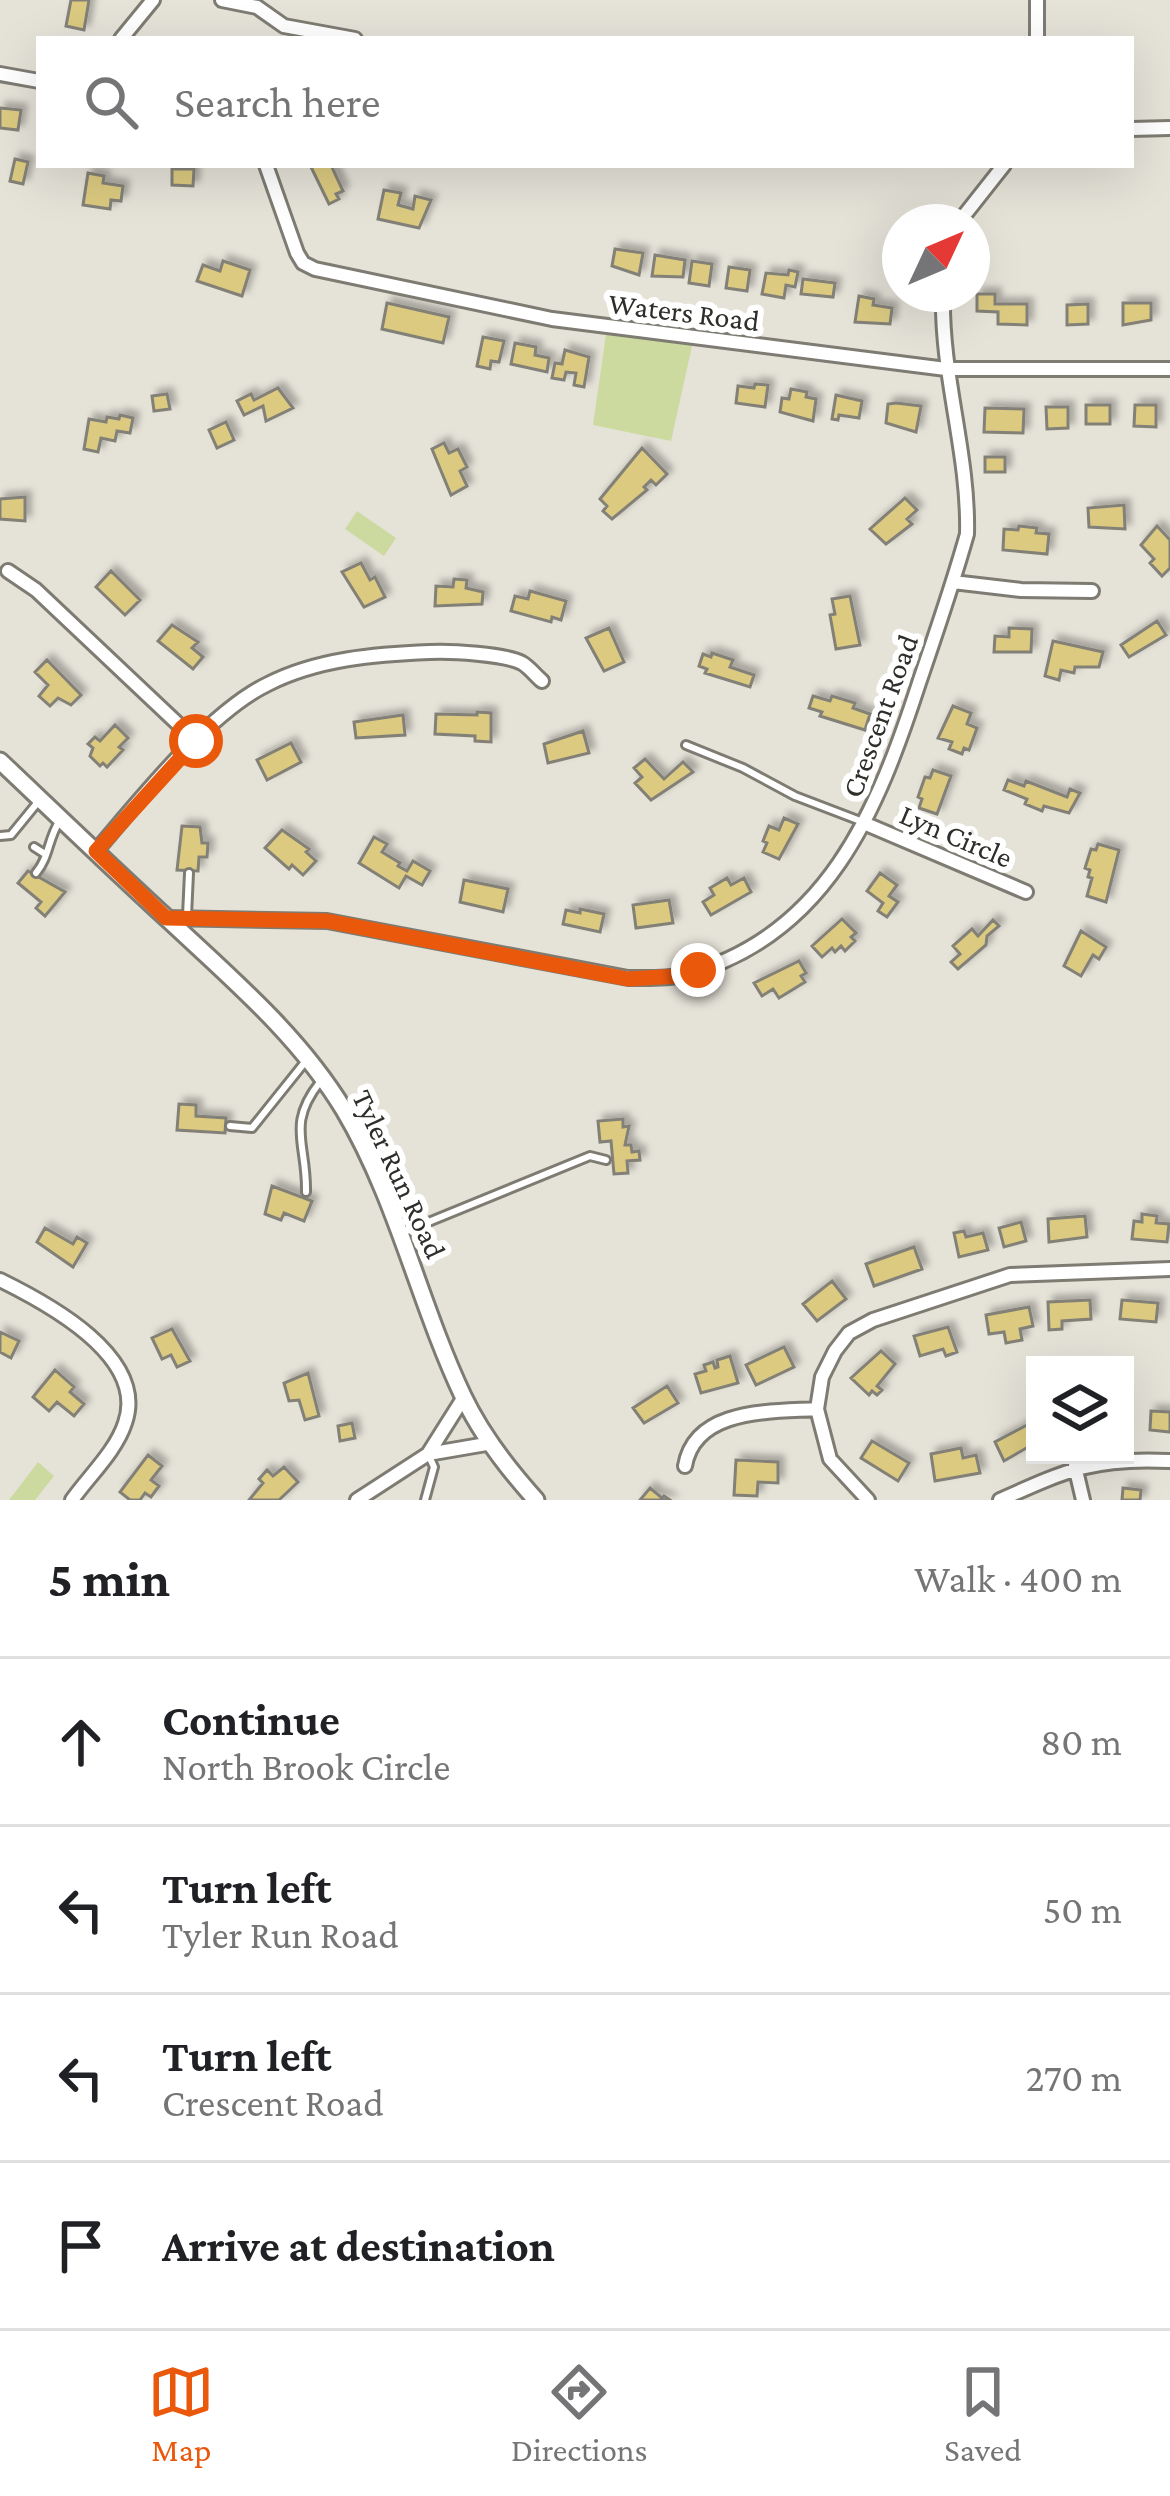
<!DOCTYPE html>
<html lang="en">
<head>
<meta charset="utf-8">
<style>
  :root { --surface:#fff; --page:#f6f6f6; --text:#202124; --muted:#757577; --line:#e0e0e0; --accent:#ea580c }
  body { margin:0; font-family:"Crimson Pro",serif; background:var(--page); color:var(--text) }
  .controls { position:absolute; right:36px; bottom:36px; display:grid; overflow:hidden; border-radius:0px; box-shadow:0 12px 48px #0002 }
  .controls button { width:108px; height:108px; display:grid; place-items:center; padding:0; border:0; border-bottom:3px solid var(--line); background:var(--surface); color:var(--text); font:60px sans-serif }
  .compass { position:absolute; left:882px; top:204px; width:108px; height:108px; border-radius:50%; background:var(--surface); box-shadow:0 12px 48px #0002; rotate:46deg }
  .stop { position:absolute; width:36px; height:36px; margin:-27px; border:9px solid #ea580c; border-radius:50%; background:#fff }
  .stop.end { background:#ea580c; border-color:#fff; box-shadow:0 3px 12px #0008 }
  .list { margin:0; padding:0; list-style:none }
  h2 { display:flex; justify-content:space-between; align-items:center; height:156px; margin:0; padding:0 48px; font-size:51px }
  h2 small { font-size:39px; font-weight:400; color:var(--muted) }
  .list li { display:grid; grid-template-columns:78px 1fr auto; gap:36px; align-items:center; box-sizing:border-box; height:168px; padding:0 48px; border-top:3px solid var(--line) }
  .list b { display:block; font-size:45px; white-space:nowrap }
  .list p { margin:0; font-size:39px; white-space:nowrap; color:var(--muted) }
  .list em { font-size:39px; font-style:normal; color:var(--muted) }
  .icon { flex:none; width:66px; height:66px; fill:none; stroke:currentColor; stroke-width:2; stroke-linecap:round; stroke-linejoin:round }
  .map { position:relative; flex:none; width:1170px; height:1500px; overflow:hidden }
  .search { position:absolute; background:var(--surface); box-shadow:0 12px 48px #0002; left:36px; right:36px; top:36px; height:132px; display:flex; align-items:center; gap:30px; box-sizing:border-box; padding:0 42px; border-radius:0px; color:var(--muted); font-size:45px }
  .sheet { height:828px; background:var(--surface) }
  nav { display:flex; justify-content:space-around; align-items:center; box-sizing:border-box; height:168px; border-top:3px solid var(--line); background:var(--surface); font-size:33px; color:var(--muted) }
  nav a { display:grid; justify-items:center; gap:6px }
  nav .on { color:var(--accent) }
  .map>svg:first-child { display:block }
</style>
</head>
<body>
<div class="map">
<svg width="1170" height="1500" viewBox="0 0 1170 1500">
  <defs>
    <filter id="shadow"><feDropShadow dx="5.5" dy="-5.5" stdDeviation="3" flood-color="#0004"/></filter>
  </defs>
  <rect width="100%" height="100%" fill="#e5e2d8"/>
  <path fill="#ccdaa0" d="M608,320L694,337L671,441L593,425Z
    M357,511L396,538L384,556L345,529Z
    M38,1462L54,1476L35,1500H9Z"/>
  <path fill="#dbca80" stroke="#838177" stroke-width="3" filter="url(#shadow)" d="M71,0H89L84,30L66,26Z
    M0,108L21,110L18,130L0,128Z
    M15,159L28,162L23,184L10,181Z
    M310,165H331L343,191L336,194L339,199L329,204Z
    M172,169H194L193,186L172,185Z
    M88,173L104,176L103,183L123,186L121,201L111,200L110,209L83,205Z
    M384,190L401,193L398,205L413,209L415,196L431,200L419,228L378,219Z
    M615,249L643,253L639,275L612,266Z
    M655,255L685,260L683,277L652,276Z
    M223,261L250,270L242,296L197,281L203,265L220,271Z
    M692,261L712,264L709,286L689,283Z
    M729,267L750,270L747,291L726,288Z
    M789,270L798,272L795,287L786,285L784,298L762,294L766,273L788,275Z
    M803,279L835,283L833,297L801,294Z
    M977,294H995V304H1027V325L998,324V312L977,311Z
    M859,296L874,299L873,305L892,308L890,324L855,322Z
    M387,303L449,317L443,343L382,329Z
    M1123,303H1151V320L1123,325Z
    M1088,304V324L1067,325V305Z
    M483,337L504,341L499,362L491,361L490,369L477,366Z
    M515,343L536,347L535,355L549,358L547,372L511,364Z
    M565,350L589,357L584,387L574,385L576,373L566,372L564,380L552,378L555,363L562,364Z
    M755,384L768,385L765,407L736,403L738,386L754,388Z
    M278,388L293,408L266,421L263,406L244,415L237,401L251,394L254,400Z
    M791,389L807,392L806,397L816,399L813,421L780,412L782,398L789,399Z
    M167,394L170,409L154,411L152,396Z
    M836,395L862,401L859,418L839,415L838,420L832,419Z
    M896,403L921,406L916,432L886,423L888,404Z
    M1086,405H1110V424H1086Z
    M1135,405H1156V427L1134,426Z
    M1046,407H1068V428L1047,429Z
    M985,408L1024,409L1023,433L984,432Z
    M120,415L133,418L130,433L117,431L115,441L101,438L98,452L84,449L89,419L106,422L107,417L119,419Z
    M226,422L234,440L217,448L209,430Z
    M444,443L449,453L458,449L467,467L460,471L467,486L451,495L432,449Z
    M642,448L667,474L656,485L651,480L644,487L647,490L612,519L603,511L607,506L600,499Z
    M985,457H1005V472H985Z
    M25,497V521L0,519V499Z
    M905,498L917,510L907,519L912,524L886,544L870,529Z
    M1124,505L1125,529L1089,527L1088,508Z
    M1019,526L1037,528L1036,533L1049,534L1047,554L1003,550L1004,529L1018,530Z
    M1157,526L1170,540V568L1162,576L1150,563L1154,559L1141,545Z
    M361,563L370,580L375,577L385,597L364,607L342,572Z
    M111,571L140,600L125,615L96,587Z
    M454,579L467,580L466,588L483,592L482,604L435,606L436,586L453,587Z
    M530,591L566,601L561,620L552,617L551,622L511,611L515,596L528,599Z
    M850,596L860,645L836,649L830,615L835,614L832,599Z
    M1157,621L1166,635L1129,657L1121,645Z
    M172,625L198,642L192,648L203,657L193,669L158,641Z
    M609,628L624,662L604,671L586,638Z
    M1009,628L1032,629L1031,652H994L995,636L1009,637Z
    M1053,641L1103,652L1099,667H1075L1074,673L1061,670L1059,680L1045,676Z
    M712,653L733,660L730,667L754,675L750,687L705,673L707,669L699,666L703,654L711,657Z
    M47,660L81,695L71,705L58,698L50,706L39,696L48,685L35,672Z
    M813,696L830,701L832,696L855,703L853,708L870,714L865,730L820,716L822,712L809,708Z
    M953,706L971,713L967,724L977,728L969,750L964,748L962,754L949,749L952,742L938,738Z
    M477,712L491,713V742L475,741V736L435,734L436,714L477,715Z
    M403,715L405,735L356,738L354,722Z
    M115,725L128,738L119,747L123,750L107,767L103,763L100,766L90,756L93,748L88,744L95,737L100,741Z
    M583,731L589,753L548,763L544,744Z
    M291,743L301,762L267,780L257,760Z
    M645,759L664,779L683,762L693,772L651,800L635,783L642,777L634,768Z
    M933,770L951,776L937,814L919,808L922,799L918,797L925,777L930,778Z
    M1008,780L1024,786L1026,781L1067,797L1070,789L1080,793L1069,813L1044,806L1042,811L1025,804L1027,799L1004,790Z
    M784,818L798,824L779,859L763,852L767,843L763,841L769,826L779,830Z
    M182,826L200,827L202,843H208L207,857H199L198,871L177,870Z
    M282,830L309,849L306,852L316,861L303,875L292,865L289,869L265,848Z
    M374,837L387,844L382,852L400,863L398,866L407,871L413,861L430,871L422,885L406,876L399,888L359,863Z
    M1098,844L1119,850L1106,902L1087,896L1092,878L1088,877L1090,870L1085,868L1091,849L1096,850Z
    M28,871L65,892L45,916L36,908L41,902L18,883Z
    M880,873L897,885L889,896L898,902L887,917L878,911L883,903L867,891Z
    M727,878L731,885L744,878L751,892L711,915L703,902L714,895L710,888Z
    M464,880L508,889L503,912L460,902Z
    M669,900L673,923L636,928L633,905Z
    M580,909L604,914L600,932L563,924L566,910L580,913Z
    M842,919L856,933L851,937L855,941L845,951L841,946L835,952L832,948L822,957L812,946Z
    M993,920L999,926L987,936L986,945L958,969L951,962L960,954L953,946L972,929L978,936Z
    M1081,931L1106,947L1099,959L1093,955L1081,976L1064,966Z
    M799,961L806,973L801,976L805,982L779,998L773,989L762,996L754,983Z
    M179,1104L196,1105V1116L226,1118L225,1133L177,1130Z
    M623,1119V1127L629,1126L625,1145H631L632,1152L639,1151L640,1160L627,1161L628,1173L614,1174L611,1141L600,1142L598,1121Z
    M272,1186L312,1201L304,1221L284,1213L281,1220L265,1214Z
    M1142,1214L1157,1216L1156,1223L1169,1224L1167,1242L1132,1239L1134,1221L1142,1222Z
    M1085,1216L1087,1237L1049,1242L1048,1219Z
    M1021,1222L1026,1241L1004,1247L999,1228Z
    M45,1228L73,1244L77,1237L87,1243L73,1267L37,1242Z
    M964,1231L966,1237L983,1233L988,1250L959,1257L954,1233Z
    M914,1247L922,1269L874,1286L866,1264Z
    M832,1281L846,1299L817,1321L803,1304Z
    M1090,1300L1091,1319L1062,1321V1329L1049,1330L1048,1302Z
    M1122,1300L1158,1303L1156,1322L1120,1319Z
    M1029,1307L1033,1326L1020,1329L1022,1340L1006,1343L1004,1332L989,1334L986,1315Z
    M948,1327L957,1352L946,1356L943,1349L920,1356L914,1336Z
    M172,1329L190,1361L177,1367L171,1355L162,1359L152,1338Z
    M0,1332L19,1341L11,1358L0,1352Z
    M784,1347L794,1367L756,1385L746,1365Z
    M881,1351L895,1364L877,1386L882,1390L877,1395L872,1391L869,1395L851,1378Z
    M730,1356L738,1383L701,1393L695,1374L706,1371L704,1365L713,1362L715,1368L718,1367L717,1360Z
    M55,1370L74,1387L70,1392L84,1404L74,1416L57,1402L49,1411L33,1397Z
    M308,1373L319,1416L305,1420L299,1400L289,1401L284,1383Z
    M667,1386L678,1403L644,1423L633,1408Z
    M1151,1411L1170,1412V1432L1150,1430Z
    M352,1423L355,1438L340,1441L338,1426Z
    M1027,1425L1035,1443L1004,1461L995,1442Z
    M872,1441L909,1463L898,1481L861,1458Z
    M961,1448L963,1458L976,1455L980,1473L935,1481L931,1454Z
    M148,1455L162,1466L151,1480L159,1486L151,1497L145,1493L140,1500H130L120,1492Z
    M736,1460L778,1462V1483L758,1482L757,1496L734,1495Z
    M284,1467L298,1482L279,1500H249L263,1483L259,1479L267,1470L273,1476Z
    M650,1488L662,1498L664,1496L670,1500H640Z
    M1123,1488L1141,1490L1140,1500H1122Z"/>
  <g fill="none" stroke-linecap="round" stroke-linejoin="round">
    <defs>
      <path id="service" d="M686,745L743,768L795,796L863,822
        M0,836L11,835L38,802
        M34,847L45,854
        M36,873C49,858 48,839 59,822
        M187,916L189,873
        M230,1126L252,1128L305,1062
        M306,1192C307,1143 286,1125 320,1082
        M404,1232L590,1156L606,1160
        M425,1500L434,1467L428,1454"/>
      <path id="minor" d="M222,0L257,7L284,26L355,39
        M121,39L153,0
        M1037,39V0
        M0,74L39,81
        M1131,129L1170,128
        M266,165L297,253L303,263L315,269L552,319L946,369H1170
        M959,222L1004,165
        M8,571L36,590L196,741
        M953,582L1021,590L1092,591
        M866,824L1026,892
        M96,851C140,800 208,713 268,684C317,659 376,654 430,652C450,651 505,654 522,663C529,667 536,676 542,681
        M166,918L327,921L628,978C646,978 666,979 683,975C827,938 878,809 919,683C936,633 953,584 967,534C969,453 941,376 943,294
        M0,1280C49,1304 148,1357 125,1423C116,1451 89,1476 72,1500
        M428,1454L464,1397
        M685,1466C695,1408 770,1412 817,1409
        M1075,1466L1083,1500
        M357,1500L428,1454L492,1443
        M868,1500L830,1459L817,1409L822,1377L835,1351L849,1333L873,1320L1010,1275L1170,1269
        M1000,1500C1067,1470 1095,1457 1170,1461"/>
      <path id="tertiary" d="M0,761C57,815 114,870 172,923C234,981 300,1037 344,1110C397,1199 419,1303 463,1396C481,1434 508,1469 536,1500"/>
    </defs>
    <use href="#service" stroke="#7d7b72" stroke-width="12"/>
    <use href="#minor" stroke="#7d7b72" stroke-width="18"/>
    <use href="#tertiary" stroke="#7d7b72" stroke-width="21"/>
    <use href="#service" stroke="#fff" stroke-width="6"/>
    <use href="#minor" stroke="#fff" stroke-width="12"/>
    <use href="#tertiary" stroke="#fff" stroke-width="15"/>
  </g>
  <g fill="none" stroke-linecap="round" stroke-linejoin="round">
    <path stroke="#ea580c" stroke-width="15" d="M196,741L96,851L166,918L327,921L628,979L679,976L698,970"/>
  </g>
  <g text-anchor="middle" stroke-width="12" stroke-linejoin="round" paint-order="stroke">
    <g font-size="30" fill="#2e2e2a" stroke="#fff">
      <text transform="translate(684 312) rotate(7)" y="10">Waters Road</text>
      <text transform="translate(880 716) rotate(-70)" y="10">Crescent Road</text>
      <text transform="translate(956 836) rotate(23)" y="10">Lyn Circle</text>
      <text transform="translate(399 1174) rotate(65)" y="10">Tyler Run Road</text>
    </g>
  </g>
</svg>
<div class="controls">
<button><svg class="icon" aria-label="layers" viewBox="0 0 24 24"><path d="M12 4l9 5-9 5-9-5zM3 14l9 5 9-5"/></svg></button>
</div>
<svg class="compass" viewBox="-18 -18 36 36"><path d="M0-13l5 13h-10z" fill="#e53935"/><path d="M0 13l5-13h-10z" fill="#757577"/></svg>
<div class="stop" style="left:196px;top:741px"></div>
<div class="stop end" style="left:698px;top:970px"></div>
<div class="search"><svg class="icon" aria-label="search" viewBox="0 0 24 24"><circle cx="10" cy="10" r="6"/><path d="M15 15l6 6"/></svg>Search here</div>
</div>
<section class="sheet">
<h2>5 min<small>Walk · 400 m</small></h2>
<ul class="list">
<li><svg class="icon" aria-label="ahead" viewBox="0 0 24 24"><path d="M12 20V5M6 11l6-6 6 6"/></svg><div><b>Continue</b><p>North Brook Circle</p></div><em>80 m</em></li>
<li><svg class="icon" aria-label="left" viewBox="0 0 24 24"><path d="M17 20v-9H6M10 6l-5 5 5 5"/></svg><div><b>Turn left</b><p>Tyler Run Road</p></div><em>50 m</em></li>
<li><svg class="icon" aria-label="left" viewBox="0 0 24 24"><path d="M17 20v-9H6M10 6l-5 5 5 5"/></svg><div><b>Turn left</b><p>Crescent Road</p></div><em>270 m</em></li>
<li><svg class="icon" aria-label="arrive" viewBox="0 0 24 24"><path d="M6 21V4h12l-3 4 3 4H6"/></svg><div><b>Arrive at destination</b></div></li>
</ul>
</section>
<nav>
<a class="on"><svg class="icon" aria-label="map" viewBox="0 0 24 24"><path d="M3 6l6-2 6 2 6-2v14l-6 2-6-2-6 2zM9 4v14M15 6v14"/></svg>Map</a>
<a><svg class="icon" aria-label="directions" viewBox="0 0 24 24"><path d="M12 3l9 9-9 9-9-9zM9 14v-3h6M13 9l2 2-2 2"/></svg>Directions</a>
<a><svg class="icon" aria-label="saved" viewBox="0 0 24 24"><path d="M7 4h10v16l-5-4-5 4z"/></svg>Saved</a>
</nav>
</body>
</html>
